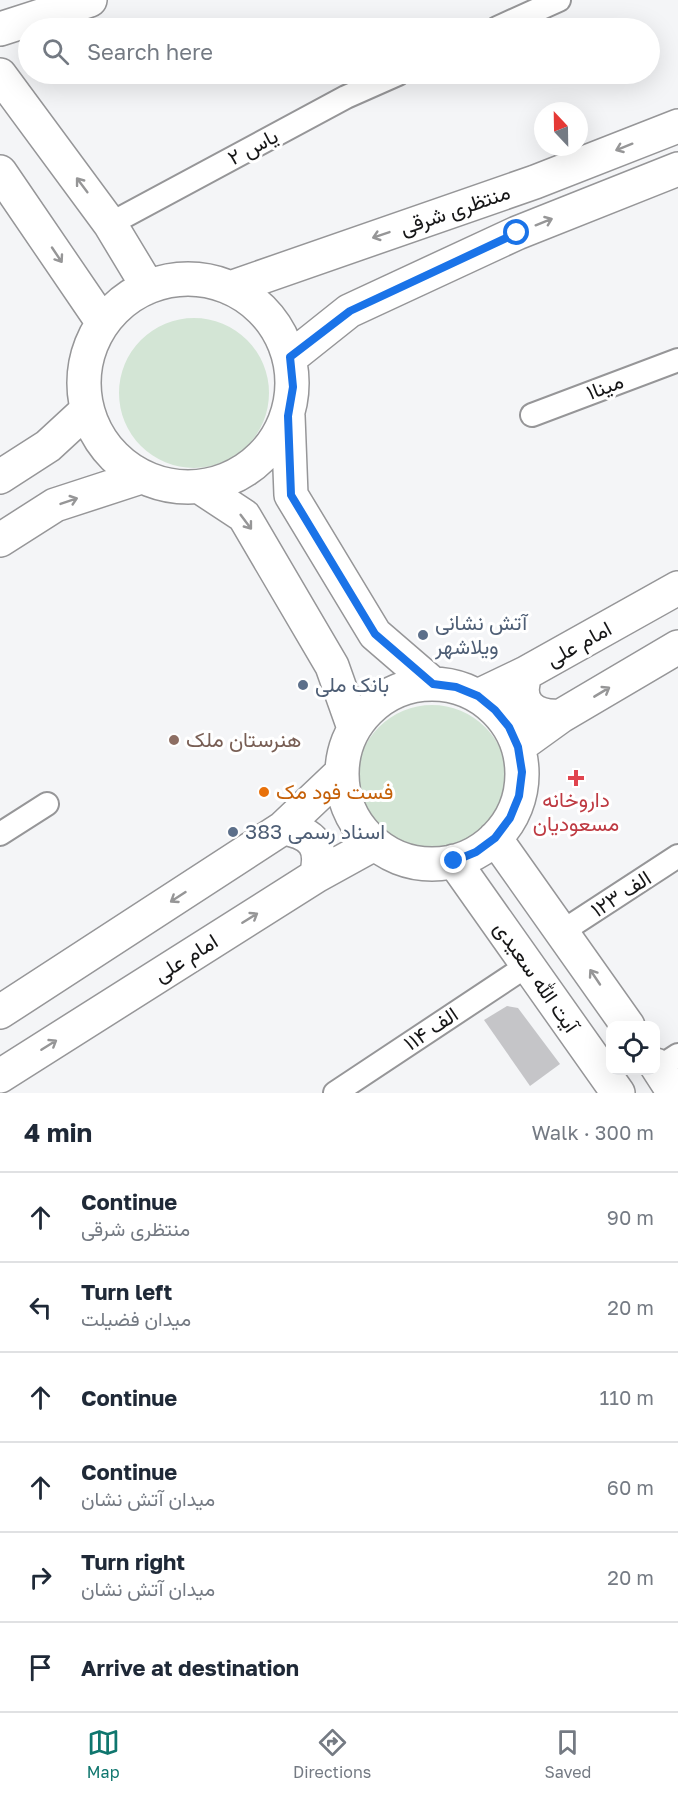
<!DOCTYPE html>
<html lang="en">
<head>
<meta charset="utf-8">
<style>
  :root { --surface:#fff; --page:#f2f2f3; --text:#1f2937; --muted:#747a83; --line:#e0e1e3; --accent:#0f766e }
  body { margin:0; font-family:"Golos Text",Vazirmatn,sans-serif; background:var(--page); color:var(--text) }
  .controls { position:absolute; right:18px; bottom:18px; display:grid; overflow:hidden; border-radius:12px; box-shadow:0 6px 24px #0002 }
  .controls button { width:54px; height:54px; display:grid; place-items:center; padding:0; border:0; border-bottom:2px solid var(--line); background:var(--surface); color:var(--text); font:30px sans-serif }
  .compass { position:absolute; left:534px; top:102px; width:54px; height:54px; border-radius:50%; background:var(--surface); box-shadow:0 6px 24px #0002; rotate:338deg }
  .stop { position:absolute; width:18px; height:18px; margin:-14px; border:4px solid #1a73e8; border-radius:50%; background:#fff }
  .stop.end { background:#1a73e8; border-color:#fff; box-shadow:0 2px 6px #0008 }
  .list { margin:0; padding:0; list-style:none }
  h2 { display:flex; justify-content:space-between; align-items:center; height:78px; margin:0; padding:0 24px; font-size:26px }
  h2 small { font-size:20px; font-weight:400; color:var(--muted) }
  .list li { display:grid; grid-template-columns:39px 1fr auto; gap:18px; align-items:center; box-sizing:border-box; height:90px; padding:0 24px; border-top:2px solid var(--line) }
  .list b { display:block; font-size:22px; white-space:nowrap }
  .list p { margin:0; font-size:20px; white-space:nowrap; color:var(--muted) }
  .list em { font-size:20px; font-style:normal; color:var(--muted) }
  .icon { flex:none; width:33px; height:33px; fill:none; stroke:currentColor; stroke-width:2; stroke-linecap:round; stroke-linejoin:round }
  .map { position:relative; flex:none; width:678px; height:1093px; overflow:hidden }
  .search { position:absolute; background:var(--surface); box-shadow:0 6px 24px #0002; left:18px; right:18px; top:18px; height:66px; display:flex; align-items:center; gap:15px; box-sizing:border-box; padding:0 21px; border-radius:33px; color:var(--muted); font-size:22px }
  .sheet { height:618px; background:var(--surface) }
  nav { display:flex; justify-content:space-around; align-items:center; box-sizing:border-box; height:84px; border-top:2px solid var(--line); background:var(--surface); font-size:16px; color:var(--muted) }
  nav a { display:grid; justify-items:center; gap:3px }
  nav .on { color:var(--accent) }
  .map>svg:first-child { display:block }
</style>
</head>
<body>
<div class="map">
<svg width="678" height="1093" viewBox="0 0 678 1093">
  <rect width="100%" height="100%" fill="#f4f5f7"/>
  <path fill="#d3e5d5" d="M119 393a75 75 0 1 1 150 0a75 75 0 1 1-150 0Z
    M357 780a75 75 0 1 1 150 0a75 75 0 1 1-150 0Z"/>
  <path fill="#c5c5c8" d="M507,1006L518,1008L560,1064L530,1086L484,1020Z"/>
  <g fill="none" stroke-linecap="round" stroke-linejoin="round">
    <defs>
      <path id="street" d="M497,28L559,0
        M110,224L346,97L398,74
        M532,415L678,360
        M0,834L47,804
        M563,931L678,856
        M658,1068L678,1055
        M335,1093L528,965"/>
      <path id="secondary" d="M0,29L90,0
        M0,75L110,224L148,287
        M0,172L103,323
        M84 383a104 104 0 1 1 208 0a104 104 0 1 1-208 0Z
        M230,288L535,182L678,126
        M290,358L349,311L517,233L678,169
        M288,416L291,495L375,634L433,684
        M0,477L48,446L87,410
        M200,487L244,516L332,666L354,728
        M0,540L55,505L141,477
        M526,673C514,703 533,718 561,716
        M342 774a90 90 0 1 1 180 0a90 90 0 1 1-180 0Z
        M478,696L526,673L678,588
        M518,747L561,716L678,647
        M283,828C313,833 324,846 316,876
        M495,838L628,1026
        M454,861L618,1093
        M0,1012L283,828L341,773
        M656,1065L674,1093
        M0,1076L316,876L374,844"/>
    </defs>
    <use href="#street" stroke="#969698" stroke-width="26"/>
    <use href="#secondary" stroke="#969698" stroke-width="36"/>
    <use href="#street" stroke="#fff" stroke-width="22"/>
    <use href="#secondary" stroke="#fff" stroke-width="33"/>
  </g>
  <defs><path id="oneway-shaft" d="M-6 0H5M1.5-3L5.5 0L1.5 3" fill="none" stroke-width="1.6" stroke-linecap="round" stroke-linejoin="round" transform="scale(1.5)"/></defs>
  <g stroke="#969697">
    <use href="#oneway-shaft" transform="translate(624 147) rotate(158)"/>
    <use href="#oneway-shaft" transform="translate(82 185) rotate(-127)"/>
    <use href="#oneway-shaft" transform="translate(544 222) rotate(-22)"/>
    <use href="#oneway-shaft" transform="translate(381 235) rotate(161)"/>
    <use href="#oneway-shaft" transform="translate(57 255) rotate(56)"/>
    <use href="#oneway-shaft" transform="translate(69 501) rotate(-19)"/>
    <use href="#oneway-shaft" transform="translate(246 522) rotate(53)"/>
    <use href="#oneway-shaft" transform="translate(602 692) rotate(-31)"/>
    <use href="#oneway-shaft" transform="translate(178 897) rotate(147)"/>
    <use href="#oneway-shaft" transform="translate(250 918) rotate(-32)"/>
    <use href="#oneway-shaft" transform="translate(595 977) rotate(-124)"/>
    <use href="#oneway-shaft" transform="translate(49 1045) rotate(-32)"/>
  </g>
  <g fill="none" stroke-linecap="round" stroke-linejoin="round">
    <path stroke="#1a73e8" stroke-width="8" d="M454,861L476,852L495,838L510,818L519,796L522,772L518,747L509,727L495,710L478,696L456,687L433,684L375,634L291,495L288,416L293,387L290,357L350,311L517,233"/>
  </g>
  <g fill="#5c6f8a" stroke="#fff" stroke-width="2">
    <circle cx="423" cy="635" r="6"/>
    <circle cx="303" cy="685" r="6"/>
    <circle cx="233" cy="832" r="6"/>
  </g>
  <circle fill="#8d6e63" stroke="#fff" stroke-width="2" cx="174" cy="740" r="6"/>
  <path fill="#e0444e" stroke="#fff" stroke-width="2" d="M573 769h6v6h6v6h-6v6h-6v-6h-6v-6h6z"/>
  <circle fill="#e8710a" stroke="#fff" stroke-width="2" cx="264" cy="792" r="6"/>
  <g text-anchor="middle" stroke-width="6" stroke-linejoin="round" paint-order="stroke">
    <g font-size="21" fill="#161617" stroke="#fff">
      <text transform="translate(253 147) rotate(-28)" y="7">یاس ۲</text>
      <text transform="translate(455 210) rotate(-19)" y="7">منتظری شرقی</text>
      <text transform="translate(605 387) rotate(-21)" y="7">مینا۱</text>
      <text transform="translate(579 644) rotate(-29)" y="7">امام علی</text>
      <text transform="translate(621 894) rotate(-33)" y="7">۱۲۳ الف</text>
      <text transform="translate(186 958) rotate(-32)" y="7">امام علی</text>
      <text transform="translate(536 977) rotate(55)" y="7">آیت الله سعیدی</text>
      <text transform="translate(431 1029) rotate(-34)" y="7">۱۱۴ الف</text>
    </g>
    <g font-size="21" fill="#4e5e75" stroke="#fff" text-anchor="start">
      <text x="435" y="630">آتش نشانی<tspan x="435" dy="24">ویلاشهر</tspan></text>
      <text x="315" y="692">بانک ملی</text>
      <text x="245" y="839">اسناد رسمی 383</text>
    </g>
    <g font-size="21" fill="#785e54" stroke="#fff" text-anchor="start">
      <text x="186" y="747">هنرستان ملک</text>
    </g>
    <g font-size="21" fill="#c56008" stroke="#fff" text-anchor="start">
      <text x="276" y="799">فست فود مک</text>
    </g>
    <g font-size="21" fill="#be3a42" stroke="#fff">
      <text x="576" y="807">داروخانه<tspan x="576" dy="24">مسعودیان</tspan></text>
    </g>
  </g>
</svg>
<div class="controls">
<button><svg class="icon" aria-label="locate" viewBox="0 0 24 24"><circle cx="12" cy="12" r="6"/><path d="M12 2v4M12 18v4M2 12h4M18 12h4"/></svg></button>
</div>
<svg class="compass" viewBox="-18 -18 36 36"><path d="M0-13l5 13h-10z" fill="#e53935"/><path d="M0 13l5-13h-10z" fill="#747a83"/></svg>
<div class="stop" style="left:517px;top:233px"></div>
<div class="stop end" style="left:454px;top:861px"></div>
<div class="search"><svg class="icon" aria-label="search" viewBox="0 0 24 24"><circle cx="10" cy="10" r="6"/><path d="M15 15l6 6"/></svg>Search here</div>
</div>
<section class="sheet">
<h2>4 min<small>Walk · 300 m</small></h2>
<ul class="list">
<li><svg class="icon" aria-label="ahead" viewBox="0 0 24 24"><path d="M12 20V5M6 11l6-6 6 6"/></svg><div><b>Continue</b><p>منتظری شرقی</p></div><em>90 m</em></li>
<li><svg class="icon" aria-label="left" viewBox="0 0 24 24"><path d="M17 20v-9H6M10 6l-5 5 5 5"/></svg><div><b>Turn left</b><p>میدان فضیلت</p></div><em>20 m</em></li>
<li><svg class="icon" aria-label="ahead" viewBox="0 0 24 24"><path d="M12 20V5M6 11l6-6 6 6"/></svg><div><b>Continue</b></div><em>110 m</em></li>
<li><svg class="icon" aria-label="ahead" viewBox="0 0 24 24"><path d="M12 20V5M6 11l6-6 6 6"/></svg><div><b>Continue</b><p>میدان آتش نشان</p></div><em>60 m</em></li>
<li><svg class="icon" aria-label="right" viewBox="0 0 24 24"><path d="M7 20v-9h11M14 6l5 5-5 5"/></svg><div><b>Turn right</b><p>میدان آتش نشان</p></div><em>20 m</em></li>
<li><svg class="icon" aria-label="arrive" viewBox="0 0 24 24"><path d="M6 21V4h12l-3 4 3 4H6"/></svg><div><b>Arrive at destination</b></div></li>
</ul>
</section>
<nav>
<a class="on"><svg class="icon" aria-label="map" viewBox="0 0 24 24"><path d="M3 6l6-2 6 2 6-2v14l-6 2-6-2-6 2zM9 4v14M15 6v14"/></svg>Map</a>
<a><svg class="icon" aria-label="directions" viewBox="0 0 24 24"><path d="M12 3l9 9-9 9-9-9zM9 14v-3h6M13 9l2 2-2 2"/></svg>Directions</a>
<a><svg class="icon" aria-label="saved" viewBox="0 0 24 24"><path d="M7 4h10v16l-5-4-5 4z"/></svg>Saved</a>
</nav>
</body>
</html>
